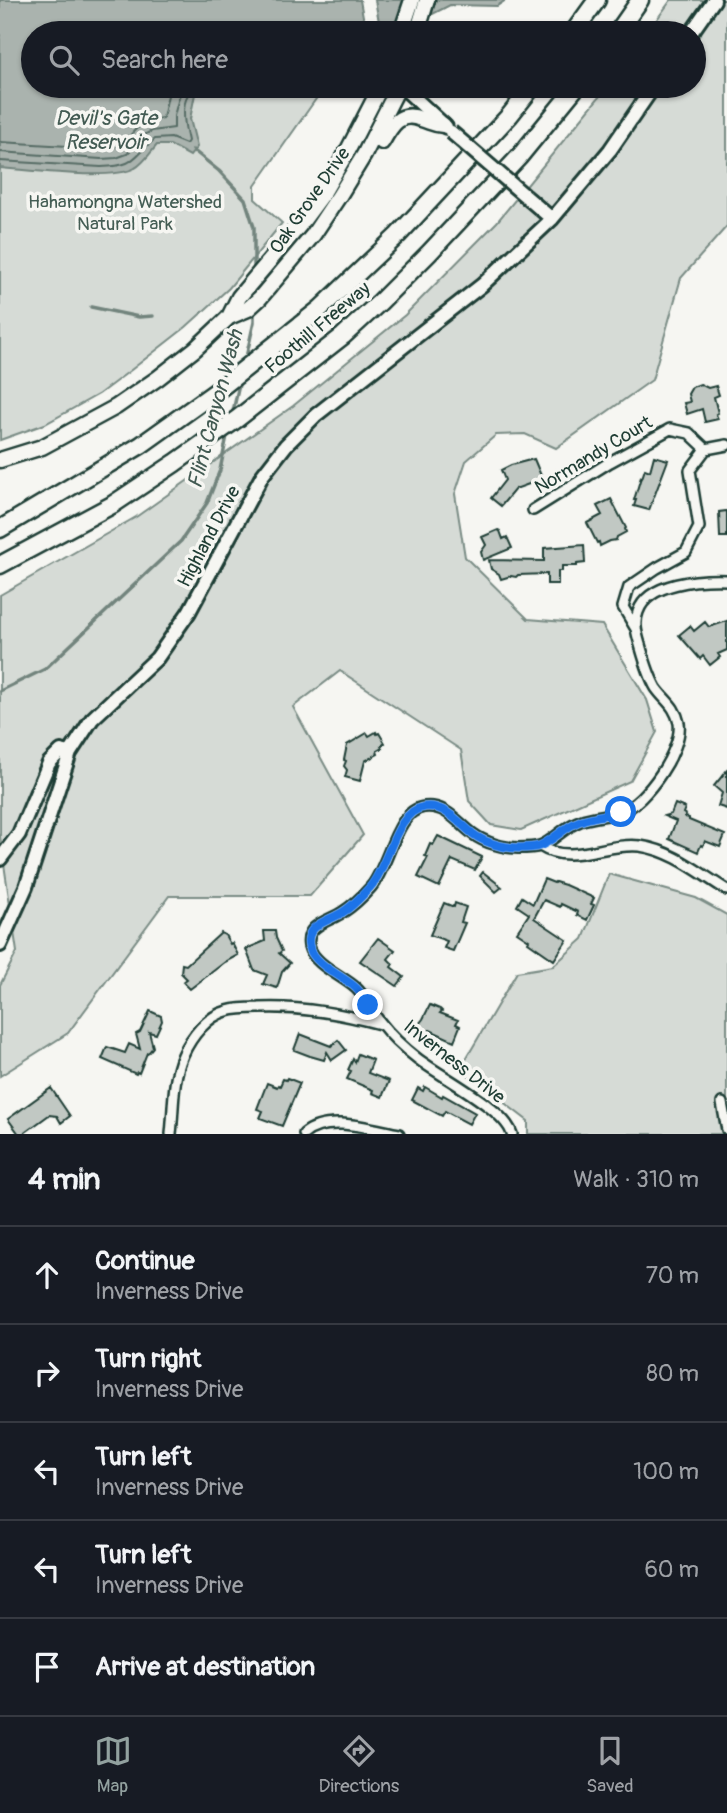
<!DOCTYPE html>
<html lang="en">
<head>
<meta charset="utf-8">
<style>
  :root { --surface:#171b24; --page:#20242c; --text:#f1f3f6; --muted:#9ea1a6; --line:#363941; --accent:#92a19f }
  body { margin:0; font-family:Pangolin,sans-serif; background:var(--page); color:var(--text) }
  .stop { position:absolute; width:21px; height:21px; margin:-16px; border:5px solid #1a73e8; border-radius:50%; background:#fff }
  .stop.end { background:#1a73e8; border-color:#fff; box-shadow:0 2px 7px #0008 }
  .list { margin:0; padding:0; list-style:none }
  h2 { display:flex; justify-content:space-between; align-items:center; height:91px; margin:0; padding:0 28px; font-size:30px }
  h2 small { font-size:23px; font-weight:400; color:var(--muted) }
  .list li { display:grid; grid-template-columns:46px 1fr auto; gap:21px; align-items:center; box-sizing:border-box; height:98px; padding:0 28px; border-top:2px solid var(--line) }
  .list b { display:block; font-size:26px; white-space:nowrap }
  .list p { margin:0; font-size:23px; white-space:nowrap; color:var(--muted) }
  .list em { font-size:23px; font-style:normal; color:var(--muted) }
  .icon { flex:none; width:38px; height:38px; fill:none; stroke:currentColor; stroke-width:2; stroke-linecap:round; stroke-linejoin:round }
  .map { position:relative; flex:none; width:727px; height:1134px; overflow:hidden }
  .search { position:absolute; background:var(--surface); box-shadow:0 2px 5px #0004; left:21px; right:21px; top:21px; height:77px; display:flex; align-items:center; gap:18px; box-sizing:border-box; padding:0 24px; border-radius:38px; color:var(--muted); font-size:26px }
  .sheet { height:581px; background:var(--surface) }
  nav { display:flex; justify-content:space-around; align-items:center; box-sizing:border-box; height:98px; border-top:2px solid var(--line); background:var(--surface); font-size:19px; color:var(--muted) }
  nav a { display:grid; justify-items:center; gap:4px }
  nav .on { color:var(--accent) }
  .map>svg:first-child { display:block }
</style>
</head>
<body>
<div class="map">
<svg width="727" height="1134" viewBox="0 0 727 1134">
  <rect width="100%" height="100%" fill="#f6f6f2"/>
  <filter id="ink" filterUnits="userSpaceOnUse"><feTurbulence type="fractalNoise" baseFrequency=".0143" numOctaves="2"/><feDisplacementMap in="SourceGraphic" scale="14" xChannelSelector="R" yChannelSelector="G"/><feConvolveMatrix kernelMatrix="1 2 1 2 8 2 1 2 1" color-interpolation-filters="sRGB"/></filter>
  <g filter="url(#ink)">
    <path fill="#d6dbd6" stroke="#7a8c85" stroke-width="2" d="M0,0L33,33V86H325L255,186V199L282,223L229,288L186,327L131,370L99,394L45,424L0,440Z
      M671,0H727V226L681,278L652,380L556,448L525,434L496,435L466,461L455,494L465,557L528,619L602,625L647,700L657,732L630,781L521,830L491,825L469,801L461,750L340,671L293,707L363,835L310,896H169L68,1033L0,1076V985L17,952L0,837V595L136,517L293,406L405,315L497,222L608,86H694V33H647Z
      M609,874L696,898L727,915V1134H528V1121L460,1069L517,972L553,966L583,939Z"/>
    <path fill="#aab3ae" stroke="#72847d" stroke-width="2" d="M0,0H360L366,33H33V86H206L195,94L190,119L197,147L190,156L170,145H157C151,152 143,164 135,168C112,181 30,170 0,168Z
      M375,0H506L497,6L450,5L396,33H381Z"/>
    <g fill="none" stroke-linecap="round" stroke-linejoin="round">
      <path stroke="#576c65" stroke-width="2" d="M0,142L102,148C133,147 124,133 146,122C151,119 158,119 163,118L170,86
        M0,152L101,159L116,158L127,154L146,134L152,131L174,128V116L182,86
        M0,161L101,167C137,166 131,158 155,139L171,138L186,144L188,141C184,124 179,98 195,86"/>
      <path stroke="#72847d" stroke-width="3.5" d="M193,150L219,171L245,199L254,227V272
        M91,307L139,317L153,316
        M245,362L254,322V311
        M232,416L240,380
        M0,691L45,669L181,541L207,503L220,470L228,431"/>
    </g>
    <path fill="#c1c8c3" stroke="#1f3d34" stroke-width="2" d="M700,384L708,388L716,386L719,395L714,397L718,413L716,414L718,419L705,422L702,409L687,414L684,403L690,402L688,394L692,387Z
      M654,456L668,460L649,510L634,506L636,500H634L641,477L642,478L645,469L650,471Z
      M534,459L542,478L529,484L515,489L501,506L491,498L505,480L501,470L511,465Z
      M611,499L626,528L625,529L626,532L617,537L616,540L610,541L600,546L599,542L597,543L587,523L602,515L597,506Z
      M727,511V537H720L719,512Z
      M498,530L500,531L503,539L507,537L512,548L483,560L481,552L486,545L482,537Z
      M584,545L585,563L577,564V566H562V571H558V584H547V574L518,575L516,577L511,576L501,579L499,574L491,569L489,560L544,561V548Z
      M727,621V650L718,654L720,657L710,665L703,656L700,659L679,635L690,626L694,631L705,622L709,627Z
      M376,732L377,734L379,733L385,743L381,746L382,748L377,751L378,754L365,761L360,781L345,777L347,770L344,766L346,761L344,760L347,745L367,733L369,736Z
      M727,770V809L718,806L722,793L714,786Z
      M675,804L685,808L683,813L686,815L685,817L689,818V820L725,835L720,847L705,841L703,846L701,845L698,852L669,839L676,821L664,816L671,814Z
      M438,836L482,857L475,870L452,860L439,887L418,877L428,857L425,856L430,844L433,845Z
      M483,872L502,887L496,892L480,876Z
      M544,879L554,883L555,882L565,885L594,898L591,904L594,905L587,920L577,915L578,912L561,904L560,907L544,900L534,918L567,940L554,960L528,942L529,940L517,932L529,914L517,906L522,897L533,904Z
      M444,903L454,907L455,903L466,907L461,922L465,923L453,951L444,948L447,941L430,935Z
      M264,931H275L276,938L282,951L279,953L290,963L282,972L277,988L263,984L267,975L254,970L246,949L265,941Z
      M221,933L225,935L230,944L232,943L238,955L225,962L190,989L183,982L187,979L181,973L182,964L186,965Z
      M378,938L395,950L388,959L393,964L391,967L404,977L397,986L360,961Z
      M430,1005L440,1009L442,1011L440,1013L458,1020L456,1024L460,1026L454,1041L430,1030L423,1036L415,1029L423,1019Z
      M150,1011L161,1016L162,1021L156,1034L149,1032L153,1047L149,1052L147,1053L139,1073L137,1072L136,1074L102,1059L107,1047L125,1053L129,1044L140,1049L136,1034L140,1032Z
      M300,1034L331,1046L338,1040L346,1050L332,1060L327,1052L324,1060L310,1056L294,1050Z
      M358,1054L373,1060L368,1073L389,1081L382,1097L372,1093L373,1090L347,1079L351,1071L348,1070L353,1059L355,1062Z
      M287,1078L300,1083L282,1126L260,1118L263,1111L257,1109L267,1083L277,1087L278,1085L280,1086L283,1079L286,1080Z
      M425,1087L442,1097L443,1095L475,1113L469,1124L445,1111L442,1116L412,1100L418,1088L423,1091Z
      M51,1088L70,1116L61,1123L57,1116L49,1115L23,1134H19L8,1119Z"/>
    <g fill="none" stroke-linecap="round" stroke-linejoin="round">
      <defs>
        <path id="street" d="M533,510L610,462L670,429L689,433L706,449
          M636,629L623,607L629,587L657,568L686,552L699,527L690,470L706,449L727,445
          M540,846C570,866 606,842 640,846C674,851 699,873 727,890
          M722,1103L727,1130
          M171,1134C174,1107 172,1080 183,1055C191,1037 207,1016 227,1011C237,1008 249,1008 259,1008C301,1006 340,1013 380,1024
          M304,1134C327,1114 372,1129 399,1134
          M512,1134C505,1109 440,1076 418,1059C405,1049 390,1035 380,1022C371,1012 366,997 356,988C343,976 313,964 309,946C305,924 330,921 343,912C354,905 363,896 371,887C389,866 396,810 424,807C446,804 458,823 473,834C485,843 504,848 518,848C524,848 534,848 540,846C552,842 565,826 580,821C593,816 608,816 621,812C646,803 683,749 679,723C675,705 665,701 656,688C649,676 645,662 641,648C638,637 633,625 638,612C648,582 700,579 727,580"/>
        <path id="secondary" d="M691,33L714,0
          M399,86L407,91L446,127
          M531,201L552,219
          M0,859L19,834L49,763L61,751L70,753
          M0,945L26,887L70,753L92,719L157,658L189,612L262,476L286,445L316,415L482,285L552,219L610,150L654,86"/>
        <path id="primary" d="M401,33L412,0
          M417,33L427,0
          M382,142C391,126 400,110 421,119C431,122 432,124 443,125
          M229,317L239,297L299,226L322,195L348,150L381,86
          M0,460L42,447L116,407L158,378L195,349L229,317L248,309L260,298L313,235L339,196L364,155L399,86"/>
        <path id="highway" d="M573,33L597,0
          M617,33L640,0
          M0,529L141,445L218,390L320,309L398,235L510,115L533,86
          M0,565L112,505L175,463L237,419L343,336L380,302L429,253L519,157L577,86"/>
      </defs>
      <use href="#street" stroke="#1f3d34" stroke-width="14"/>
      <use href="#secondary" stroke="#1f3d34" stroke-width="18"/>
      <use href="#primary" stroke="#1f3d34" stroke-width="19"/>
      <use href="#highway" stroke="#1f3d34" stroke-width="21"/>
      <use href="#street" stroke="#f6f6f2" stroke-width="9"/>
      <use href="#secondary" stroke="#f6f6f2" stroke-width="12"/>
      <use href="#primary" stroke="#f6f6f2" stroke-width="14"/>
      <use href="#highway" stroke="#f6f6f2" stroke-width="16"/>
      <defs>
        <path id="secondary-bridge" d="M451,132L531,201"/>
      </defs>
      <use href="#secondary-bridge" stroke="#1f3d34" stroke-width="18" stroke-linecap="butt"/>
      <use href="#secondary-bridge" stroke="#f6f6f2" stroke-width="12"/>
    </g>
  </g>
  <g fill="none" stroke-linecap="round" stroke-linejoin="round" filter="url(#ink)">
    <path stroke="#1a73e8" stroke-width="9" d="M368,1005C365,1000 361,993 356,988C343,976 314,965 309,946C304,924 330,921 343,912C353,906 362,896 370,887C389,866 395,811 424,807C445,804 459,823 473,834C485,843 504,848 518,848C524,848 534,848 539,846C552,842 565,826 580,821C593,816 608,815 621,812"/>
  </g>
  <g text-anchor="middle" stroke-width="7" stroke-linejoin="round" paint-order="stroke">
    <g font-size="19" fill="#1f3d34" stroke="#f6f6f2">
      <text transform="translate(309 200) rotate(-55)" y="7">Oak Grove Drive</text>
      <text transform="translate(317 327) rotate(-40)" y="7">Foothill Freeway</text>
      <text transform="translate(593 454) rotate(-31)" y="7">Normandy Court</text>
      <text transform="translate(208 536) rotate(-62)" y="7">Highland Drive</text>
      <text transform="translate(455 1061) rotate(38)" y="7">Inverness Drive</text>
    </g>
    <g font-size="19" fill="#445d54" stroke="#f6f6f2">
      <text x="125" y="208">Hahamongna Watershed<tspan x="125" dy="22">Natural Park</tspan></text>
    </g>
    <g font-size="21" font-style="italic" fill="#425a52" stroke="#f6f6f2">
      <text x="106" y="125">Devil's Gate<tspan x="106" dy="24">Reservoir</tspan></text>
      <text transform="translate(215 409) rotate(-75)" y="7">Flint Canyon Wash</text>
    </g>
  </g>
</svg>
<div class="stop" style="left:621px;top:812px"></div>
<div class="stop end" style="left:368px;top:1005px"></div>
<div class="search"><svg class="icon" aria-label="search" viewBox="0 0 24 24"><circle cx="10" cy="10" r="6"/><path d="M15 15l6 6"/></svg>Search here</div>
</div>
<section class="sheet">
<h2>4 min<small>Walk · 310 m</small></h2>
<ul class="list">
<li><svg class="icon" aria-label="ahead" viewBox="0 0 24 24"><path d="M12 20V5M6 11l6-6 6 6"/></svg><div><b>Continue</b><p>Inverness Drive</p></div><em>70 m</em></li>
<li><svg class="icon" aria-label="right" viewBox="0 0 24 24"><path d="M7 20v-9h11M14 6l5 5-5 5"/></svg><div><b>Turn right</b><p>Inverness Drive</p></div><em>80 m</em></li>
<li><svg class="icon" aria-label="left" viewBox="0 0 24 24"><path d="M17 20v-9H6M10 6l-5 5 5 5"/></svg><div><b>Turn left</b><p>Inverness Drive</p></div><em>100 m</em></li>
<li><svg class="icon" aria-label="left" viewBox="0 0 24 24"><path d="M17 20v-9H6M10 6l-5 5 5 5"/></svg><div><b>Turn left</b><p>Inverness Drive</p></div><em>60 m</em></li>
<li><svg class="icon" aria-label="arrive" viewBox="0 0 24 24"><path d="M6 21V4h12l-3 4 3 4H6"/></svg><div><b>Arrive at destination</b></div></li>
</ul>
</section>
<nav>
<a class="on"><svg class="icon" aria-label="map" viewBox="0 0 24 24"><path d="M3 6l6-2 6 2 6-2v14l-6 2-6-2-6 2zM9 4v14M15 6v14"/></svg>Map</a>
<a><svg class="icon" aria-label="directions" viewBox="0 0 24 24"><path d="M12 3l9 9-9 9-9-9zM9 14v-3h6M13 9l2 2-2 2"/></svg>Directions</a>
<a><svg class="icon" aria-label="saved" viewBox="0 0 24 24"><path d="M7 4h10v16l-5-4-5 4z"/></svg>Saved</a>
</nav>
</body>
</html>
